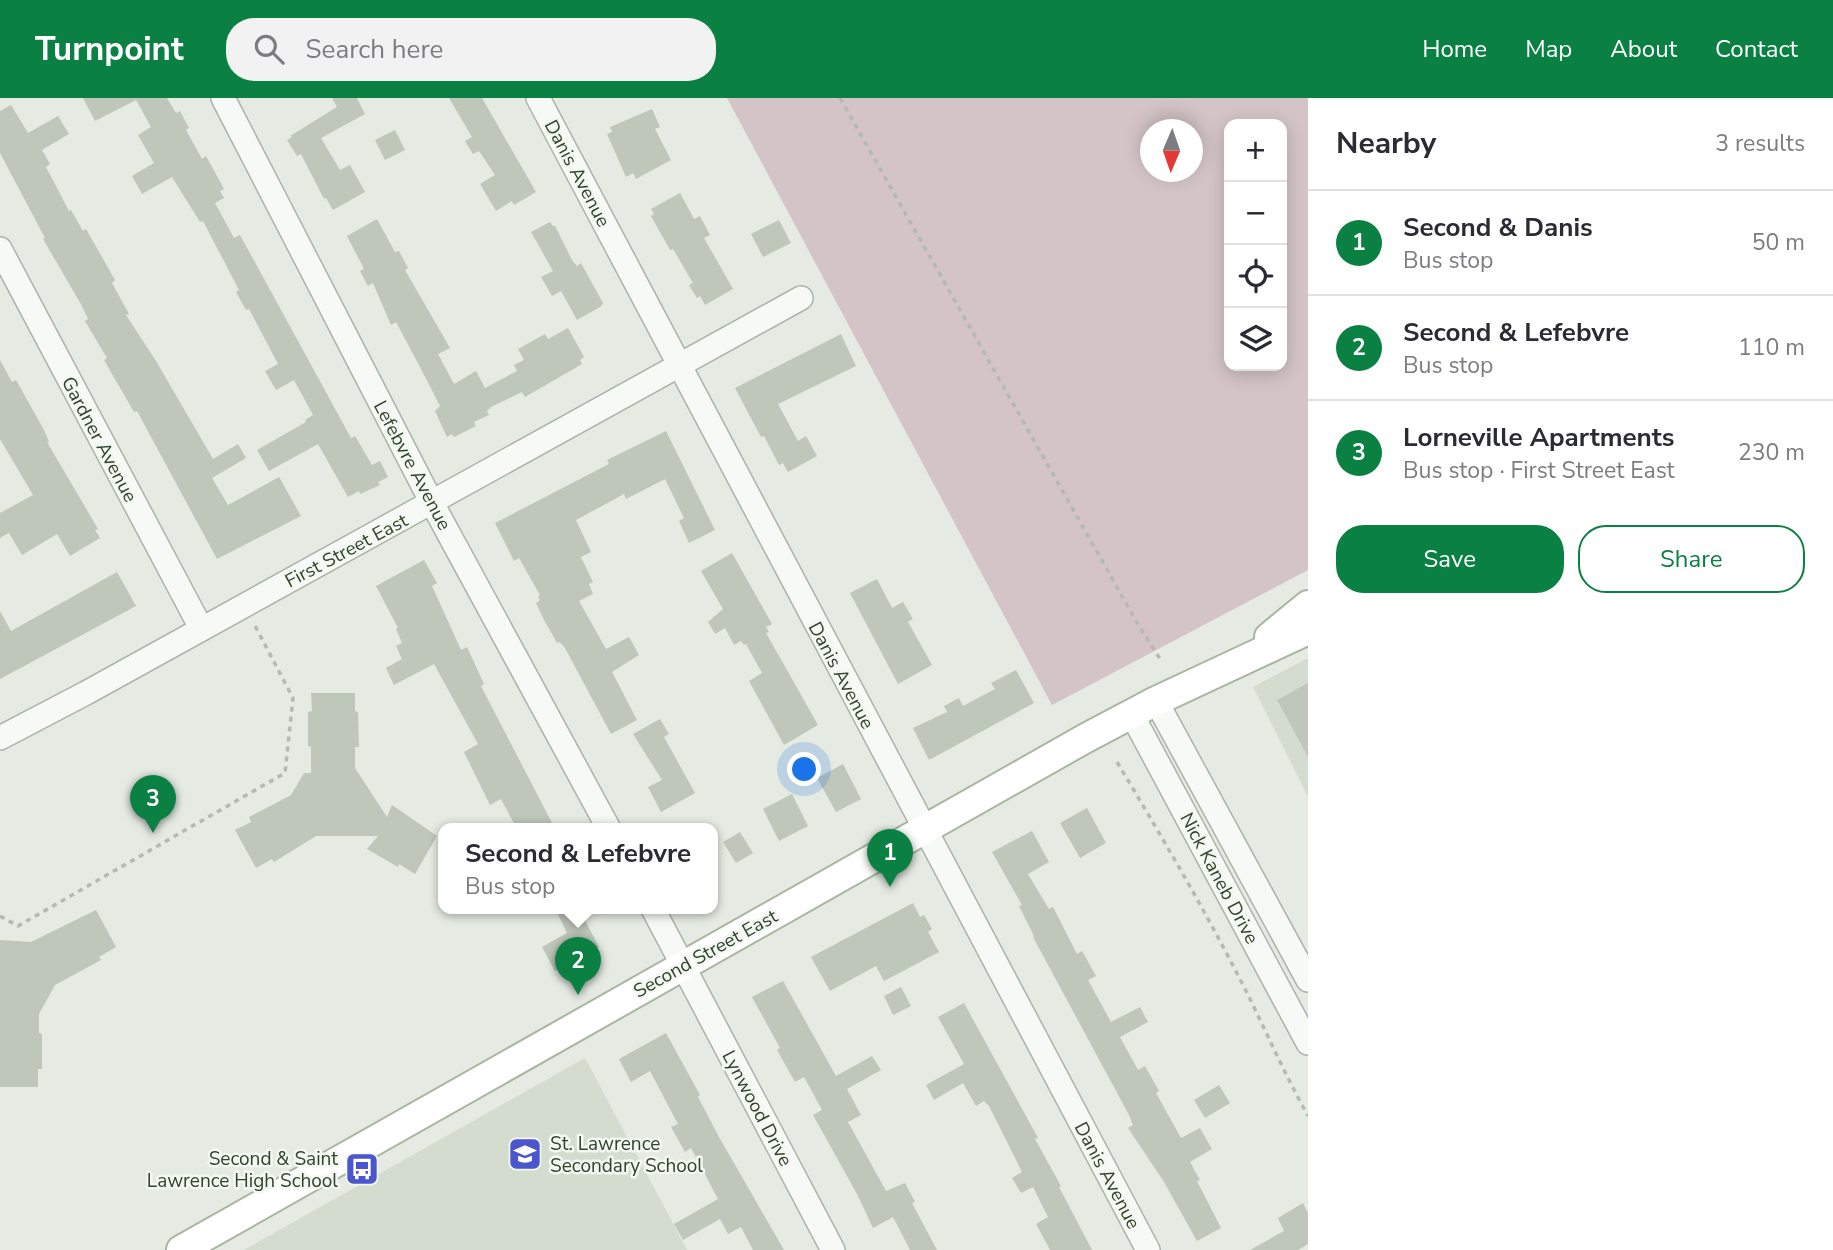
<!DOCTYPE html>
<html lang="en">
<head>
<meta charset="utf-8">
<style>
  :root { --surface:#fff; --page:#f2f2f3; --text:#2b2b33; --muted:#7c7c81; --line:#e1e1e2; --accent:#0b8043 }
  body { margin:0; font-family:"Nunito Sans",sans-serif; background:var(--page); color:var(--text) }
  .controls { position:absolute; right:21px; top:21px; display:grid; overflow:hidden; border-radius:14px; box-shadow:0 4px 18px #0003 }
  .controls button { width:63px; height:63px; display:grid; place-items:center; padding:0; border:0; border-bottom:2px solid var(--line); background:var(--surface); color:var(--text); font:35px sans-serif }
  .compass { position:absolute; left:1140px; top:21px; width:63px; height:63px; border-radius:50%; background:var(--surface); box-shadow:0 4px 18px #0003; rotate:182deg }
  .you { position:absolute; left:805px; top:672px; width:24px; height:24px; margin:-18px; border:5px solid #fff; border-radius:50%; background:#1a73e8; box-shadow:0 0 0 10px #1a73e833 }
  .badge { display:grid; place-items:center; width:46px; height:46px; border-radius:50%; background:var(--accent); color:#fff; font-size:23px; font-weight:700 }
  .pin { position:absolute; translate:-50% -58px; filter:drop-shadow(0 2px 4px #0008) }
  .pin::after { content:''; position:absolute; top:37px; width:24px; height:21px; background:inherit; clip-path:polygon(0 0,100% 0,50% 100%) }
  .popup { position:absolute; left:438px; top:725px; width:280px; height:91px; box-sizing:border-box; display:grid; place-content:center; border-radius:14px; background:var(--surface); filter:drop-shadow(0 2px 5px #0005); font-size:23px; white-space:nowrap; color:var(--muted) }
  .popup b { font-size:26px; color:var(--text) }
  .popup::after { content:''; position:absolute; left:50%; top:100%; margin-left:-14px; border:14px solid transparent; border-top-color:var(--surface) }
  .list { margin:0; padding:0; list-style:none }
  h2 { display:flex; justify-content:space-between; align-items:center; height:91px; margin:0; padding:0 28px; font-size:30px }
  h2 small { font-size:23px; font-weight:400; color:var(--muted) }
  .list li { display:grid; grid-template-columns:46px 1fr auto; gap:21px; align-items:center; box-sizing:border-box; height:105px; padding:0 28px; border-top:2px solid var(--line) }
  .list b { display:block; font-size:26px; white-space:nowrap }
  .list p { margin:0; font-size:23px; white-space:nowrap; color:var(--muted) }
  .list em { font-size:23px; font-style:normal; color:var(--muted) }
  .actions { display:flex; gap:14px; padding:21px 28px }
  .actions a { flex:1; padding:16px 0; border:2px solid var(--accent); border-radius:28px; text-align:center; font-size:24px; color:var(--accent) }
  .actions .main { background:var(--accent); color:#fff }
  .icon { flex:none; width:38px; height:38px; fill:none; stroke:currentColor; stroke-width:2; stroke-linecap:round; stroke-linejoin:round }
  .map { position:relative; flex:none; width:1308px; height:1152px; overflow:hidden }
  header { display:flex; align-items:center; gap:42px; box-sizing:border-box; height:98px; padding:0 35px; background:var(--accent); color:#fff }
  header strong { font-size:33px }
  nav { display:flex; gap:38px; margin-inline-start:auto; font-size:24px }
  .search { width:490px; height:63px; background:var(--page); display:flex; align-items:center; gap:18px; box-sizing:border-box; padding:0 24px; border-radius:28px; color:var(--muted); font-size:26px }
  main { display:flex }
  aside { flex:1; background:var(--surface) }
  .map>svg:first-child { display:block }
</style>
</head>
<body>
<header>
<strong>Turnpoint</strong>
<div class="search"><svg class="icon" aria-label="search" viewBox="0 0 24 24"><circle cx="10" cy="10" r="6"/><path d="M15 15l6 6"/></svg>Search here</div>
<nav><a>Home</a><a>Map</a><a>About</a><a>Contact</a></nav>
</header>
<main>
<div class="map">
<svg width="1308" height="1152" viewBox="0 0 1308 1152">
  <rect width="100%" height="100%" fill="#e5eae2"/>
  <path fill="#d4dcd0" d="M1308,560V699L1253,589Z
    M585,960L687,1152H244Z"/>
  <path fill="#d4c4c7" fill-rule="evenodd" d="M727,0H1308V472L1052,607ZM1229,26H1282V268H1229ZM1150,32H1192V74H1150Z"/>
  <path fill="#bec7ba" d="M83,0H167L176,15L180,13L189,30L186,32L202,61L206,58L224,91L220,93L224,100L215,105L234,140L240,137L351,340L355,338L372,367L380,363L388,379L378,384L380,387L360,396L359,393L348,399L318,346L269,373L257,352L306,324L305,322L313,317L294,282L276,292L265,273L278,266L249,211L246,212L236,194L239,192L203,123L200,124L172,79L142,96L132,78L154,65L138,37L151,29L136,2L95,23Z
    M332,0H357L365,16L321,40L340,72L350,67L365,94L333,112L326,100L324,101L301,56L297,58L287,42L292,39L290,38L337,9Z
    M449,0H482L536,94L514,107L512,103L496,113L480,86L495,77L479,53L473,56L465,43L472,39Z
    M11,7L28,35L58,18L69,36L42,52L50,66L46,69L69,113L71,112L83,133L86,131L115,182L112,185L129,216L126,217L156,263L213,361L238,346L246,360L212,380L228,407L279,379L301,418L217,461L137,313L134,314L104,262L107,260L85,223L88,221L82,208L43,141L45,140L0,55V13Z
    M652,11L660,29L655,31L671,62L636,81L633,75L626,79L607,36L612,34L610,29Z
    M395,32L405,52L385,62L375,42Z
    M680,95L694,121L700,118L710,137L704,140L733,191L705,207L700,198L697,200L689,187L693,185L673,151L670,152L651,118L654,116L651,111Z
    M377,121L395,154L399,153L408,170L405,172L450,250L438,256L454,286L476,273L485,290L517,273L514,267L524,262L518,251L545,236L548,241L568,230L584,259L580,262L582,266L525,299L522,294L491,309L487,313L489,317L474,324L476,328L454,339L452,336L447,339L435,313L440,308L420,269L396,224L391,227L373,185L368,188L360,173L364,171L347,138Z
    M779,122L791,145L763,159L751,136Z
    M550,124L553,128H555L572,162L577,168L581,165L603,205L600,209L577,222L561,193L552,198L541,179L553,173L531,134Z
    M841,236L856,268L778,306L798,343L806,338L817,358L788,374L783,365L779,367L764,338L761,339L735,290Z
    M0,262L12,284L16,282L44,332L49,344H47L98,431L95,432L100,440L70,458L57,436L22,457L9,435L0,440V415L33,397L0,341Z
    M666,333L715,432L689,445L679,423L684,420L665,381L626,401L624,396L576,422L591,454L581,459L593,484L589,486L593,496L579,503L606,551L629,539L639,557L612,574L637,622L611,636L565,550L560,544L557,545L543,520L536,505L540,502L538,498L540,497L519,460L514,463L495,425L609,366L607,362Z
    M732,455L772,526L766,529L769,534L766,535L818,627L784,647L749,583L762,575L746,546L744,547L741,543L734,547L725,530L715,536L708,524L723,511L701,473Z
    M424,462L437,485L432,488L461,552L467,549L484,586L481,588L552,725L541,731H517L501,701L490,707L464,654L478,646L434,566L394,587L386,570L402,561L396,548L402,545L396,531L398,530L376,488Z
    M117,474L136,508L0,581V513L11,533Z
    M877,481L892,510L903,504L913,521L908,524L932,567L898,586L850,495Z
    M1016,572L1034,605L929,662L913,630L947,614L944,608L959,600L963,608L995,591L991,585Z
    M1308,585V659L1277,602Z
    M311,595H355V613L358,614L359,649H355V670L387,719L392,707L437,738L415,776L399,766L398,769L367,751L378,738H316L274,764L272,761L256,770L235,732L251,724L249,719L291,697L304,675H311V649L308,648V614L312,613Z
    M660,621L669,636L664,639L695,695L661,714L648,689L662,682L633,636Z
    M843,666L861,701L836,714L817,680Z
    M792,696L808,728L779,743L763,711Z
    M1087,710L1106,745L1080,760L1060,725Z
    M1032,733L1049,764L1028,776L1049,811L1053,809L1077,856L1082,853L1086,860L1096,878L1088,882L1111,924L1140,909L1148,924L1120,939L1138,972L1145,968L1159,993L1156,995L1181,1040L1200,1030L1212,1051L1190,1064L1200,1082L1197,1083L1221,1130L1197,1143L1164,1084L1128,1030L1133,1027L1129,1017L1033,839L1034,838L1019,808L1022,807L992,754Z
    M740,734L753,755L736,765L723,744Z
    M913,805L920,819L924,817L932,831L928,834L939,854L884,883L876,868L830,893L811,859Z
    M555,811H579L599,849L555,873L542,849L567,835Z
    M96,812L116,849L99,859L101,862L55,887L39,916V935L42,936V971H38V989H0V842L31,844Z
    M783,883L836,978L872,958L881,972L847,991L861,1017L848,1024L886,1093L905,1085L915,1104L912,1105L937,1152H910L893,1119L873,1130L857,1096L813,1017L822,1012L804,979L795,984L777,952L780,950L752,899Z
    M901,889L911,908L893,917L884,898Z
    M964,905L1038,1040L1035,1041L1061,1088L1059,1089L1092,1152H1050L1036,1126L1048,1119L1033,1089L1021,1095L1012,1080L1022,1074L989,1008L984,1003L976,1008L963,985L934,1002L926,987L964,966L938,919Z
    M666,935L700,997L698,999L719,1039L784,1152H753L741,1129L728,1136L720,1121L683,1142L674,1126L718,1101L691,1050L685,1054L671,1029L678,1026L650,973L631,984L619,961Z
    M1219,987L1230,1005L1205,1020L1194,1002Z
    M1303,1105L1308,1115V1146L1298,1152H1250L1284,1133L1278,1120Z"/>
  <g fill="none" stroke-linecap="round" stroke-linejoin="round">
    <defs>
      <path id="minor" d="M223,0L432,405L609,731
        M538,0L1148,1152
        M0,151L201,530
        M1156,603L1308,882
        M1131,615L1308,945
        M0,640L86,595L801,200
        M653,811L833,1152"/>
      <path id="major" d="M1269,539L1308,507
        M181,1152L1086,640L1156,603L1308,532"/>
    </defs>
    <use href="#minor" stroke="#abb4a7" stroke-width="26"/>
    <use href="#major" stroke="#a8b6a2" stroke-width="32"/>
    <path stroke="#b3bbb0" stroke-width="3.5" stroke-dasharray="5 5" stroke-linecap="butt" d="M840,0L1139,528L1162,564
      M1117,664C1165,744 1212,824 1253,907C1271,945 1288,982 1308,1018
      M0,818L18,828L285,675L293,600L253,524"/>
    <use href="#minor" stroke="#f6f9f5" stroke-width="23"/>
    <use href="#major" stroke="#fff" stroke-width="28"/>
  </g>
  <defs>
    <symbol id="school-square" viewBox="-11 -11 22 22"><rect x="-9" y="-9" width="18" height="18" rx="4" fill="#4b55cc" stroke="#f4f8f2"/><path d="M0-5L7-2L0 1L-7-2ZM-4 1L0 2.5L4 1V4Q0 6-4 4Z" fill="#fff"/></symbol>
    <symbol id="bus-square" viewBox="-11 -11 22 22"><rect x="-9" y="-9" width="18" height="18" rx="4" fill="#4b55cc" stroke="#f4f8f2"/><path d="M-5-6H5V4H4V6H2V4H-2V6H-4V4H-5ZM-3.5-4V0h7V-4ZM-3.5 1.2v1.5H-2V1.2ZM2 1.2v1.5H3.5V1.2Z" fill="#fff"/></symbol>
  </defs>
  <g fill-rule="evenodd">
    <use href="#school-square" x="506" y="1037" width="38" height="38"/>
    <use href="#bus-square" x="343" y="1052" width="38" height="38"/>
  </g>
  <g text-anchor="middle" stroke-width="5" stroke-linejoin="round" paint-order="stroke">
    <g font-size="19" fill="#31422b" stroke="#f4f8f2">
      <text transform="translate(578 75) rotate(62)" y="7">Danis Avenue</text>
      <text transform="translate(100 341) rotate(62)" y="7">Gardner Avenue</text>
      <text transform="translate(413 367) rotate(62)" y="7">Lefebvre Avenue</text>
      <text transform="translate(346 452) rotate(-28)" y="7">First Street East</text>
      <text transform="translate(842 577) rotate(62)" y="7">Danis Avenue</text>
      <text transform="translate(1220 780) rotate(62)" y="7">Nick Kaneb Drive</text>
      <text transform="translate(705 855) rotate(-29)" y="7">Second Street East</text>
      <text transform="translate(758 1010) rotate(62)" y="7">Lynwood Drive</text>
      <text transform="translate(1108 1077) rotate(62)" y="7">Danis Avenue</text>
    </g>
    <g font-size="19" fill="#31422b" stroke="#f4f8f2" text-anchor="start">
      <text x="550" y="1052">St. Lawrence<tspan x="550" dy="22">Secondary School</tspan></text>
      <text x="338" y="1067" text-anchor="end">Second &amp; Saint<tspan x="338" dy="22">Lawrence High School</tspan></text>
    </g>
  </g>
</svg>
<div class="controls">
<button>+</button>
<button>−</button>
<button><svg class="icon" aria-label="locate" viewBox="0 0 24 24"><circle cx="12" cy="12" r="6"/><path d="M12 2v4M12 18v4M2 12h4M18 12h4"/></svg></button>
<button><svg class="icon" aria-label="layers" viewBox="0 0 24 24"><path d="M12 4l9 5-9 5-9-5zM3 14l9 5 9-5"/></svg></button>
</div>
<svg class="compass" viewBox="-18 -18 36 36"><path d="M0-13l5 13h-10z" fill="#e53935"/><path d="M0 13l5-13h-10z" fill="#7c7c81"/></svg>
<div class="you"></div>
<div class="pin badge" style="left:890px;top:789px">1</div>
<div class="pin badge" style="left:578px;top:897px">2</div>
<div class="popup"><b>Second &amp; Lefebvre</b>Bus stop</div>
<div class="pin badge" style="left:153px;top:735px">3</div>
</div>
<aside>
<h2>Nearby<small>3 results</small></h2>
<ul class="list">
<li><span class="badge">1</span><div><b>Second &amp; Danis</b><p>Bus stop</p></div><em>50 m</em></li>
<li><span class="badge">2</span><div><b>Second &amp; Lefebvre</b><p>Bus stop</p></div><em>110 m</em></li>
<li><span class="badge">3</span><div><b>Lorneville Apartments</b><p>Bus stop · First Street East</p></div><em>230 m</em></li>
</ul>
<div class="actions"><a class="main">Save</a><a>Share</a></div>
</aside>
</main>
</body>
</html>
